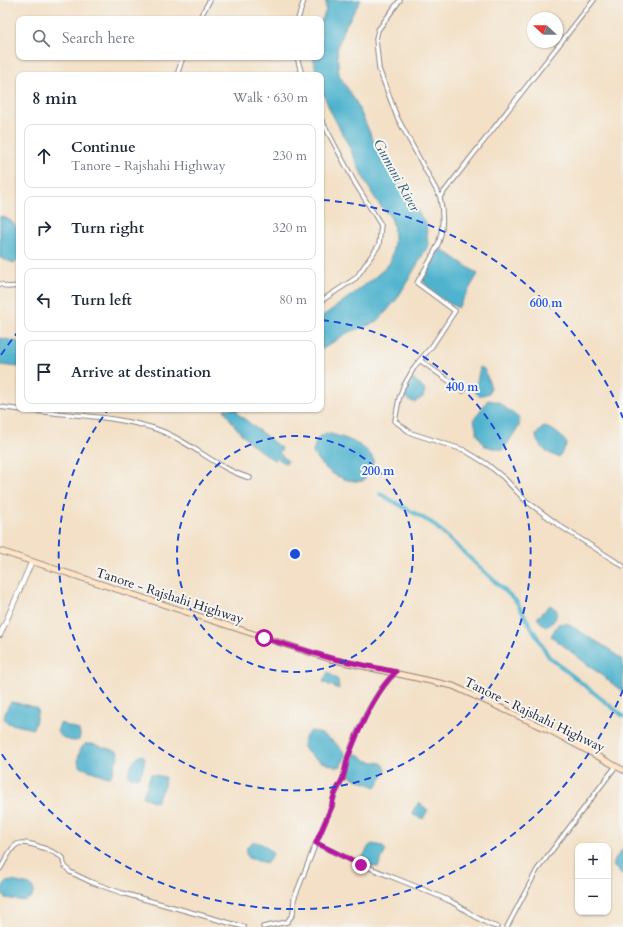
<!DOCTYPE html>
<html lang="en">
<head>
<meta charset="utf-8">
<style>
  :root { --surface:#fff; --page:#f6f6f7; --text:#1f2937; --muted:#747a83; --line:#e0e1e3 }
  body { margin:0; font-family:Cardo,serif; background:var(--page); color:var(--text) }
  .controls { position:absolute; right:12px; bottom:12px; display:grid; overflow:hidden; border-radius:8px; box-shadow:0 1px 3px #0004 }
  .controls button { width:36px; height:36px; display:grid; place-items:center; padding:0; border:0; border-bottom:1px solid var(--line); background:var(--surface); color:var(--text); font:20px sans-serif }
  .compass { position:absolute; left:527px; top:12px; width:36px; height:36px; border-radius:50%; background:var(--surface); box-shadow:0 1px 3px #0004; rotate:292deg }
  .stop { position:absolute; width:12px; height:12px; margin:-9px; border:3px solid #b5179e; border-radius:50%; background:#fff }
  .stop.end { background:#b5179e; border-color:#fff; box-shadow:0 1px 4px #0008 }
  .list { margin:0; padding:0; list-style:none }
  h2 { display:flex; justify-content:space-between; align-items:center; height:52px; margin:0; padding:0 16px; font-size:17px }
  h2 small { font-size:13px; font-weight:400; color:var(--muted) }
  .list li { display:grid; grid-template-columns:26px 1fr auto; gap:12px; align-items:center; box-sizing:border-box; height:64px; margin:0 8px 8px; padding:0 8px; border:1px solid var(--line); border-radius:8px }
  .list b { display:block; font-size:15px; white-space:nowrap }
  .list p { margin:0; font-size:13px; white-space:nowrap; color:var(--muted) }
  .list em { font-size:13px; font-style:normal; color:var(--muted) }
  .icon { flex:none; width:22px; height:22px; fill:none; stroke:currentColor; stroke-width:2; stroke-linecap:round; stroke-linejoin:round }
  .map { position:relative; flex:none; width:623px; height:927px; overflow:hidden }
  .search { position:absolute; background:var(--surface); box-shadow:0 1px 3px #0004; left:16px; top:16px; width:308px; height:44px; display:flex; align-items:center; gap:10px; box-sizing:border-box; padding:0 14px; border-radius:8px; color:var(--muted); font-size:15px }
  .panel { position:absolute; background:var(--surface); box-shadow:0 1px 3px #0004; left:16px; top:72px; width:308px; height:340px; border-radius:8px }
  .map>svg:first-child { display:block }
</style>
</head>
<body>
<div class="map">
<svg width="623" height="927" viewBox="0 0 623 927">
  <rect width="100%" height="100%" fill="#f6f6f2"/>
  <filter id="ink" filterUnits="userSpaceOnUse"><feTurbulence type="fractalNoise" baseFrequency=".025" numOctaves="2"/><feDisplacementMap in="SourceGraphic" scale="8" xChannelSelector="R" yChannelSelector="G"/><feConvolveMatrix kernelMatrix="1 2 1 2 8 2 1 2 1" color-interpolation-filters="sRGB"/></filter>
  <filter id="wash" filterUnits="userSpaceOnUse"><feTurbulence type="fractalNoise" baseFrequency=".012" numOctaves="4" result="noise"/><feDisplacementMap in="SourceGraphic" scale="16" xChannelSelector="R" yChannelSelector="G"/><feGaussianBlur stdDeviation="0.9" result="paint"/><feColorMatrix in="noise" values="0 0 0 0 0 0 0 0 0 0 0 0 0 0 0 0 0 1.4 0 .05"/><feComposite in="paint" operator="in"/></filter>
  <g filter="url(#wash)">
    <rect width="100%" height="100%" fill="#f3e0c6"/>
    <path fill="#4fb3ce" stroke="#386a84" d="M326,0H361L343,30L337,50L339,75L356,102L375,144L394,176L426,224L428,246L397,299L377,322L347,333L321,350V317C333,309 385,272 390,262C394,253 396,226 391,218C388,212 382,209 379,204C365,184 357,163 347,142C336,120 321,100 321,75H317L313,57H321V22L326,10Z
      M0,216C24,223 19,239 19,260L14,263L0,258Z
      M440,248L478,274L458,308C444,301 431,293 423,281Z
      M0,338L19,342V367L0,365Z
      M480,367L484,369L491,387L489,393L479,396L475,392Z
      M414,379L425,390L423,397L415,402L410,401L405,397V391Z
      M488,400L498,402L520,419L519,426L503,450L485,446L477,434L474,419Z
      M224,409H238L237,413L282,449L279,453L288,461L286,464L277,458L274,460C252,447 236,431 224,409Z
      M543,427C553,428 562,436 567,444L559,457C549,455 536,445 536,435Z
      M326,433C341,436 369,445 374,461L363,481C342,483 322,470 313,452C315,443 317,437 326,433Z
      M550,605L557,610C557,619 553,624 545,627L537,618Z
      M566,623L612,651L623,661V692L551,636L558,624Z
      M328,672L338,680L339,689L323,682Z
      M11,702L35,707L38,710L34,727L32,729L8,723L4,718L6,710Z
      M60,723L79,730L80,735L79,740C72,743 61,738 57,732Z
      M311,731C321,731 342,746 346,756L340,767C325,766 287,749 311,731Z
      M85,744H92L117,751L119,754L111,776L108,777L80,767C76,760 79,749 85,744Z
      M355,754C362,754 363,760 368,761C376,763 385,760 386,771L376,787L349,776L351,761Z
      M142,755L145,757C144,764 143,774 137,778L130,777L128,774C131,765 133,759 142,755Z
      M151,774L165,777L164,786L156,802L143,797Z
      M419,803L428,810L423,819L413,815V810Z
      M253,842C261,842 268,847 273,854L267,863L248,858L246,853L247,847Z
      M372,844L382,846L386,850L378,867C369,867 366,864 363,856L369,846Z
      M623,849V875L613,866L615,859Z
      M12,881L30,885L34,890L32,897L24,901L5,898C1,892 1,888 6,882Z"/>
    <g fill="none" stroke-linecap="round" stroke-linejoin="round">
      <path stroke="#4fb3ce" stroke-width="4" d="M380,494L432,523L516,601L549,657L623,716"/>
    </g>
  </g>
  <g filter="url(#ink)">
    <g fill="none" stroke-linecap="round" stroke-linejoin="round">
      <defs>
        <path id="minor" d="M400,0L378,30L376,39L379,69L397,117L440,197L594,0
          M199,19L210,0
          M298,19L304,0
          M297,57L302,75
          M177,75L183,57
          M321,119L355,183L381,225L379,245L356,278L321,301
          M440,197C448,237 436,250 417,283L455,311L432,346L415,366L403,387L399,399L395,421L411,433L464,450L487,464L504,478L525,500L560,526L623,566
          M0,284L8,287L19,286
          M421,361L463,391
          M0,407C51,415 103,413 153,428C188,439 215,468 250,478
          M396,672C375,691 357,731 348,757C346,764 345,771 343,778C339,788 332,795 332,806L316,843C360,867 407,881 452,902C467,910 481,923 497,927
          M0,869C5,862 9,850 16,845C24,838 55,852 63,858L64,865L70,872L91,882L122,893L244,927
          M263,927L287,922L293,914L294,899L316,843
          M507,927L537,870L616,766"/>
        <path id="tertiary" d="M0,635L32,561"/>
        <path id="secondary" d="M0,551L330,659L453,686L549,730L623,770"/>
      </defs>
      <use href="#minor" stroke="#8a8180" stroke-width="5.5"/>
      <use href="#tertiary" stroke="#8a8180" stroke-width="6"/>
      <use href="#secondary" stroke="#8a8180" stroke-width="7"/>
      <use href="#minor" stroke="#fff" stroke-width="3.5"/>
      <use href="#tertiary" stroke="#fff" stroke-width="4.5"/>
      <use href="#secondary" stroke="#ffe4c6" stroke-width="5"/>
    </g>
  </g>
  <g fill="none" stroke-linecap="round" stroke-linejoin="round" filter="url(#ink)">
    <path stroke="#b5179e" stroke-width="5" d="M264,638L330,658L396,672C375,691 358,731 348,757C346,764 345,771 343,778C339,788 332,795 332,806L316,843L361,865"/>
  </g>
  <g fill="none" stroke="#1d4ed8" stroke-width="2" stroke-dasharray="7 5">
    <circle cx="295" cy="554" r="118"/>
    <path d="M322 320A236 236 0 1 1 108 410"/>
    <path d="M623 690A355 355 0 0 1 1 753M1 355A355 355 0 0 1 17 333M323 200A355 355 0 0 1 623 418"/>
  </g>
  <g text-anchor="middle" stroke-width="4" stroke-linejoin="round" paint-order="stroke">
    <g font-size="13" fill="#22223b" stroke="#f6f6f2">
      <text transform="translate(170 595) rotate(18)" y="5">Tanore - Rajshahi Highway</text>
      <text transform="translate(535 714) rotate(26)" y="5">Tanore - Rajshahi Highway</text>
    </g>
    <g font-size="14" font-style="italic" fill="#345c76" stroke="#f6f6f2">
      <text transform="translate(397 175) rotate(61)" y="5">Gumani River</text>
    </g>
  </g>
  <circle cx="295" cy="554" r="6" fill="#1d4ed8" stroke="#f6f6f2" stroke-width="2"/>
  <g font-size="12" text-anchor="middle" font-weight="bold" fill="#1d4ed8" stroke="#f6f6f2" stroke-width="4" stroke-linejoin="round" paint-order="stroke">
    <text x="546" y="307">600 m</text>
    <text x="462" y="391">400 m</text>
    <text x="378" y="475">200 m</text>
  </g>
</svg>
<div class="controls">
<button>+</button>
<button>−</button>
</div>
<svg class="compass" viewBox="-18 -18 36 36"><path d="M0-13l5 13h-10z" fill="#e53935"/><path d="M0 13l5-13h-10z" fill="#747a83"/></svg>
<div class="stop" style="left:264px;top:638px"></div>
<div class="stop end" style="left:361px;top:865px"></div>
<div class="search"><svg class="icon" aria-label="search" viewBox="0 0 24 24"><circle cx="10" cy="10" r="6"/><path d="M15 15l6 6"/></svg>Search here</div>
<section class="panel">
<h2>8 min<small>Walk · 630 m</small></h2>
<ul class="list">
<li><svg class="icon" aria-label="ahead" viewBox="0 0 24 24"><path d="M12 20V5M6 11l6-6 6 6"/></svg><div><b>Continue</b><p>Tanore - Rajshahi Highway</p></div><em>230 m</em></li>
<li><svg class="icon" aria-label="right" viewBox="0 0 24 24"><path d="M7 20v-9h11M14 6l5 5-5 5"/></svg><div><b>Turn right</b></div><em>320 m</em></li>
<li><svg class="icon" aria-label="left" viewBox="0 0 24 24"><path d="M17 20v-9H6M10 6l-5 5 5 5"/></svg><div><b>Turn left</b></div><em>80 m</em></li>
<li><svg class="icon" aria-label="arrive" viewBox="0 0 24 24"><path d="M6 21V4h12l-3 4 3 4H6"/></svg><div><b>Arrive at destination</b></div></li>
</ul>
</section>
</div>
</body>
</html>
